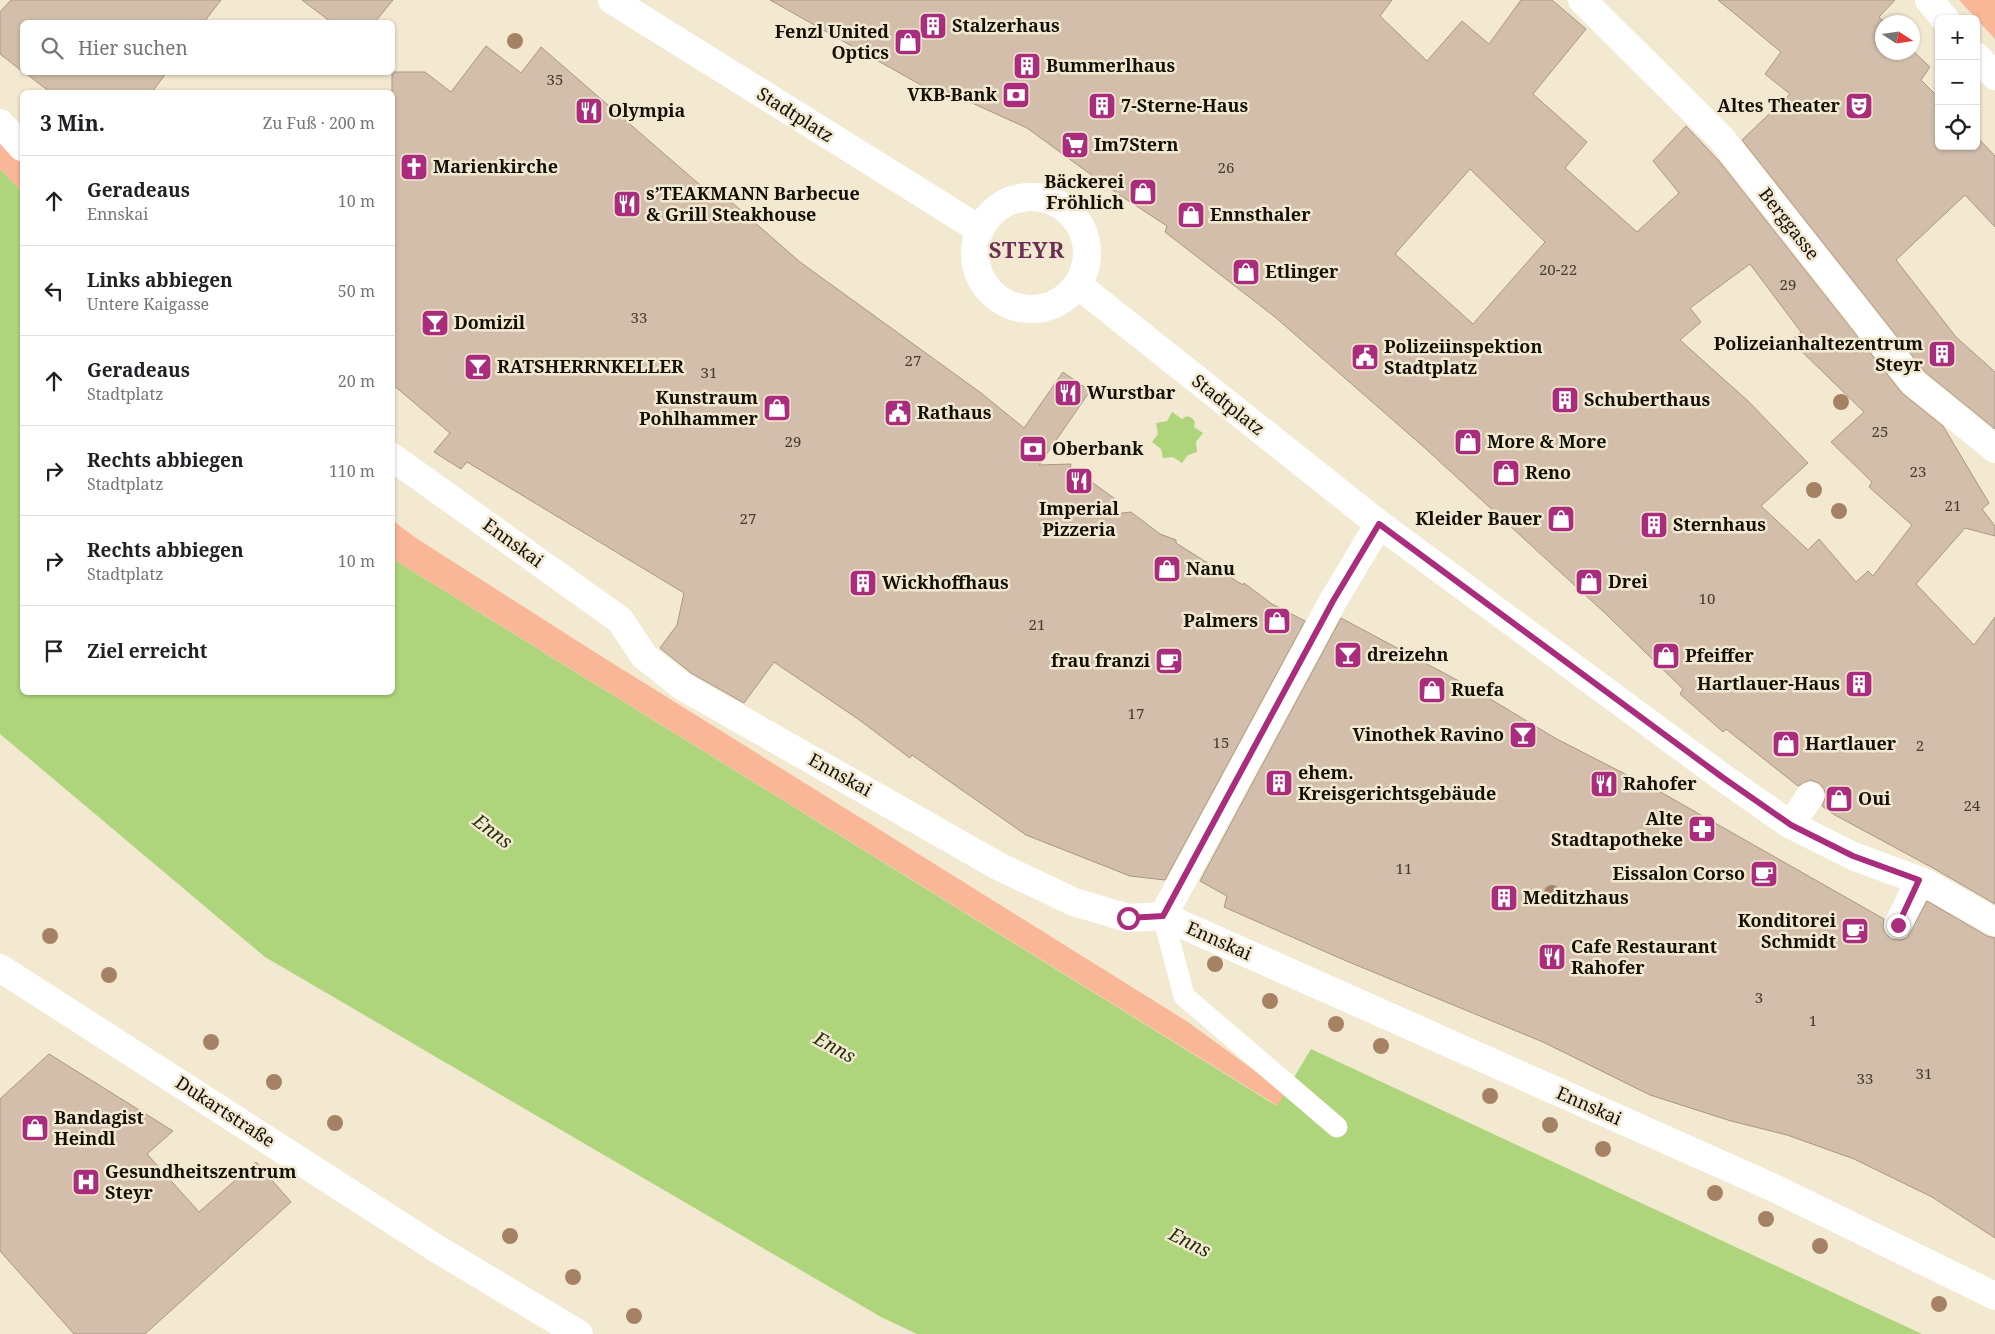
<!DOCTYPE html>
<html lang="de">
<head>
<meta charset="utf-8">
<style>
  :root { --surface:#fff; --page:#f6f6f6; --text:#202124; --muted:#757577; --line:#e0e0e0 }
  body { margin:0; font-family:"Noto Serif",serif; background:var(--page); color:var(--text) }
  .controls { position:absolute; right:15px; top:15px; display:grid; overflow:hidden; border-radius:8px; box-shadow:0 1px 4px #0004 }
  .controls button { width:45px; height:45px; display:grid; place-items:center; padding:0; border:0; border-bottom:1px solid var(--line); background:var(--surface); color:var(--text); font:25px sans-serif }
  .compass { position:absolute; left:1875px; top:15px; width:45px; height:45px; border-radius:50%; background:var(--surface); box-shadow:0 1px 4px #0004; rotate:102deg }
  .stop { position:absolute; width:15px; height:15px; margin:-11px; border:4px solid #aa2c7d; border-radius:50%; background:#fff }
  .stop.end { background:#aa2c7d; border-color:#fff; box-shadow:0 1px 5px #0008 }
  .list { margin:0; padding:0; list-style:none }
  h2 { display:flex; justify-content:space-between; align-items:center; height:65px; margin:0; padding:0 20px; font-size:21px }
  h2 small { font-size:16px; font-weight:400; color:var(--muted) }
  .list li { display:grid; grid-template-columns:32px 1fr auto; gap:15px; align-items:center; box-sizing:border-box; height:90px; padding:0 20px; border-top:1px solid var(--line) }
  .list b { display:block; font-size:19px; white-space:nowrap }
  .list p { margin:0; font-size:16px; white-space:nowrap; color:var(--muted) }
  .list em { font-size:16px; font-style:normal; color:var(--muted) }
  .icon { flex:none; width:28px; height:28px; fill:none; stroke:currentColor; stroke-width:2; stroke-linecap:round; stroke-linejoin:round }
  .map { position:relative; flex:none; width:1995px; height:1334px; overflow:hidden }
  .search { position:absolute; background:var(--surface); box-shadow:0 1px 4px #0004; left:20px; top:20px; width:375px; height:55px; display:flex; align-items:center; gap:12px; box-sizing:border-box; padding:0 18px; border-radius:8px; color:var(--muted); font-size:19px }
  .panel { position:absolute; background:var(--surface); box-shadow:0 1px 4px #0004; left:20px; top:90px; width:375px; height:605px; border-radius:8px }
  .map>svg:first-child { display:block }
</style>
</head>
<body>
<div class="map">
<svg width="1995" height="1334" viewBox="0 0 1995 1334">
  <rect width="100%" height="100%" fill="#f3e9d1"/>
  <path fill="#f9b797" d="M1959,0H1995V39Z
    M0,138L22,161V192L0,169Z
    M392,520L416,538L593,651L1188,1022L1285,1093L1278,1106L393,559Z"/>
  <path fill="#aed57b" d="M0,169L22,192V692H392L393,559L1277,1106L1311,1049L1922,1334H917L881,1317L265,957L0,734Z
    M1172,412L1182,419L1187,416L1192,418L1195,422L1194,427L1203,433L1196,442L1197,452L1188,455L1182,463L1173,457L1163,458L1161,449L1152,442L1158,434L1156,423L1167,421Z"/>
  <path fill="#d2beab" stroke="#a99785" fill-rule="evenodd" d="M11,0H221L204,22H22V71L0,54V12Z
    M302,0H393L375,22H331Z
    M770,0H1392L1380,16L1427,61L1462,21L1489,44L1521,0H1552L1586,29L1533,94L1587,142L1565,168L1637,232L1679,193L1653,161L1686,126L1719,161L1902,393L1943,426L1989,503L1982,509L1995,526V536L1965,528L1916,584L1974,645L1995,617V904L1933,868L1833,814L1822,806L1826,796L1824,789L1819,783L1810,780L1798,786L1726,729L1723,732L1680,694L1683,689L1606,614L1426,449L1275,317L1165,232L1167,226L1112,190L1027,128L948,92L944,98ZM1470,169L1545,242L1473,324L1395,254ZM1750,264L1801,332L1791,341L1864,412L1831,442L1872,482L1869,487L1912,525L1873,576L1868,571L1856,582L1819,539L1808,550L1761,506L1808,463L1748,401L1680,340L1701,322L1690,308Z
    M1718,0H1895L1879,17L1884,22H1882V52H1912V50L1930,67L1921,80L1939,98V146H1976V136L1995,156V227L1965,195L1896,260L1956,337L1995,372V429L1925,372L1742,140L1790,94L1765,74L1781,52Z
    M486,46L521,73L541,47L707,191L713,186L800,262L981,393L1024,428L1063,372L1090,391L1039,465L1071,464L1068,478L1082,475L1118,501L1115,514L1131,512L1160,534L1176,540V543L1214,567L1243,585L1244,583L1272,604L1305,621L1165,880L1130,876L1026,835L912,755L910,758L858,719L774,662L744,703L691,673L660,648L677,625L684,593L467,462L461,469L434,452L450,433L392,384V72H425L451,92Z
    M24,72H167L152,92H50Z
    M1341,618L1472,688L1555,738L1664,794L1884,919L1883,927L1885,933L1891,939L1900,940L1907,938L1927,901L1987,936L1995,938V1238L1932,1197L1854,1159L1787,1135L1731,1121L1650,1095L1543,1042L1344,960L1224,907L1227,896L1200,881Z
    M49,1054L173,1131L147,1154L199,1212L256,1162L291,1202L145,1334H74L0,1251V1099Z"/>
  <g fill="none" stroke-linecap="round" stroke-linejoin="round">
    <path stroke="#fff" stroke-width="21" d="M1163,916L1184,996L1337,1127"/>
    <path stroke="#fff" stroke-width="28" d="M612,0L979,229
      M1582,0L1721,138L1914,383L1995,449
      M1929,0L1945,19
      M1976,56L1995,76
      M0,123L22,147
      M975 253a56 56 0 1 1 112 0a56 56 0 1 1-112 0Z
      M1078,285L1379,524L1722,777L1791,825L1853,856L1926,883L1995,922
      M392,457L620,620L644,656L682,686L998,866L1074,902L1128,918L1163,916L1772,1187L1995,1296
      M1791,825L1810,796
      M1163,916L1333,601L1379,524
      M1898,925L1919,881"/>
    <path stroke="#fff" stroke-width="28" d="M0,968L434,1247L579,1334"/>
  </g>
  <g fill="#a68265">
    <circle cx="515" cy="41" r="8"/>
    <circle cx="1841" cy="402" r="8"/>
    <circle cx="1814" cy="490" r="8"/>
    <circle cx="1839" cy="511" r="8"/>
    <circle cx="1552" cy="893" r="8"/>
    <circle cx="50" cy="936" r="8"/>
    <circle cx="1215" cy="964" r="8"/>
    <circle cx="109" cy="975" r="8"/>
    <circle cx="1270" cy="1001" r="8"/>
    <circle cx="1336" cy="1024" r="8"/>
    <circle cx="211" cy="1042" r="8"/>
    <circle cx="1381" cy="1046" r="8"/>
    <circle cx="274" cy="1082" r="8"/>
    <circle cx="1490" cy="1096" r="8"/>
    <circle cx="335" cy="1123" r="8"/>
    <circle cx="1550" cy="1125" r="8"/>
    <circle cx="1603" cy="1149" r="8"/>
    <circle cx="1715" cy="1193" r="8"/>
    <circle cx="1766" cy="1219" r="8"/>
    <circle cx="510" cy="1236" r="8"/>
    <circle cx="1820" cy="1246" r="8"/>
    <circle cx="573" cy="1277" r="8"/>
    <circle cx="1939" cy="1304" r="8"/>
    <circle cx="634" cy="1316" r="8"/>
  </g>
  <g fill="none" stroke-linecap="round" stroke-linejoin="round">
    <path stroke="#aa2c7d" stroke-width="6" d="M1128,918L1163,916L1333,601L1379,524L1722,777L1791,825L1853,856L1919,880L1898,925"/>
  </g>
  <defs>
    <symbol id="building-square" viewBox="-11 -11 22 22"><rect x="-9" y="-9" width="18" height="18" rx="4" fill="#aa2c7d" stroke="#f3e9d1"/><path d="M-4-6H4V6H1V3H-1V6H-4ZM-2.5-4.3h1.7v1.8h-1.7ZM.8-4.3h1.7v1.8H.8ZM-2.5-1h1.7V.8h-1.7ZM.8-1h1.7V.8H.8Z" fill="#fff"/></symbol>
    <symbol id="shop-square" viewBox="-11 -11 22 22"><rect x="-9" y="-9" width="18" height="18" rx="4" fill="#aa2c7d" stroke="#f3e9d1"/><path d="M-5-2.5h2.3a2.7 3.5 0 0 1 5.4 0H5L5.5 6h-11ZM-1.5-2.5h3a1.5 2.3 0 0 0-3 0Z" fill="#fff"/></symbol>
    <symbol id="bank-square" viewBox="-11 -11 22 22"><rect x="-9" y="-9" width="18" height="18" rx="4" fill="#aa2c7d" stroke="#f3e9d1"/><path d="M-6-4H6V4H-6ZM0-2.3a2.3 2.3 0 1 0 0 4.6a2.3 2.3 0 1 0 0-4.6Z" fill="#fff"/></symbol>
    <symbol id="theatre-square" viewBox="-11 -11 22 22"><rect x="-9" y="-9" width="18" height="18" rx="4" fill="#aa2c7d" stroke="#f3e9d1"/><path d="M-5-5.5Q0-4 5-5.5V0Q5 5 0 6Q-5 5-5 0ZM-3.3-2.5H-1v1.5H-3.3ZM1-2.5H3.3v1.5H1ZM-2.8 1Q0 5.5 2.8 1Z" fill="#fff"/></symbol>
    <symbol id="restaurant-square" viewBox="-11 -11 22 22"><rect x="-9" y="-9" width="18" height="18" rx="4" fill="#aa2c7d" stroke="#f3e9d1"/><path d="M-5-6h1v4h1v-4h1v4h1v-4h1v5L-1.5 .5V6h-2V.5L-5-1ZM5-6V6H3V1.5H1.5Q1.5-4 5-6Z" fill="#fff"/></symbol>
    <symbol id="supermarket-square" viewBox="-11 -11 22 22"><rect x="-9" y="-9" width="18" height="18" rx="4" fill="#aa2c7d" stroke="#f3e9d1"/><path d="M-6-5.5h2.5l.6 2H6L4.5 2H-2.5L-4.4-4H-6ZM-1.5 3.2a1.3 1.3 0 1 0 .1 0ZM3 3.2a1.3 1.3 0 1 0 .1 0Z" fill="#fff"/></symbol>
    <symbol id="church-square" viewBox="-11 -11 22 22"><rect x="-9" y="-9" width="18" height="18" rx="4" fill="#aa2c7d" stroke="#f3e9d1"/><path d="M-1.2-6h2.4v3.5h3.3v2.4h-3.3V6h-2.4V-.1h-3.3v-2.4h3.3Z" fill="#fff"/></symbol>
    <symbol id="bar-square" viewBox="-11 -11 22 22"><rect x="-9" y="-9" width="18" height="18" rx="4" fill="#aa2c7d" stroke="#f3e9d1"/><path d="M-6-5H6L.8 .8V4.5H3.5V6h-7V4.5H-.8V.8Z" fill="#fff"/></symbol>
    <symbol id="civic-square" viewBox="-11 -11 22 22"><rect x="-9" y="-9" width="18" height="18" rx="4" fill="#aa2c7d" stroke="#f3e9d1"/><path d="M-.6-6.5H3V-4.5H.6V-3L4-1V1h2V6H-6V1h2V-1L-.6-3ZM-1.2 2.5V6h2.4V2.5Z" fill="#fff"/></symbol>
    <symbol id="cafe-square" viewBox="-11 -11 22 22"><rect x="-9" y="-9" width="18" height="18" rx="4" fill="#aa2c7d" stroke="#f3e9d1"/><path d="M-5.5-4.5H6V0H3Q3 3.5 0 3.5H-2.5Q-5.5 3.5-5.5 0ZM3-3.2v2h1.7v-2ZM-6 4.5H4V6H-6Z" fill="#fff"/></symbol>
    <symbol id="pharmacy-square" viewBox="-11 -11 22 22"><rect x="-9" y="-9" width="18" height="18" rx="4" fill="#aa2c7d" stroke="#f3e9d1"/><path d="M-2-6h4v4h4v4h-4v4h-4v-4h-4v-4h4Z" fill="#fff"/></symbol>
    <symbol id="hospital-square" viewBox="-11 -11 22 22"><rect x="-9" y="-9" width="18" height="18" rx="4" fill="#aa2c7d" stroke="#f3e9d1"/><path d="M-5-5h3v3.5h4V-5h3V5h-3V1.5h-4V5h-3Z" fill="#fff"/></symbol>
  </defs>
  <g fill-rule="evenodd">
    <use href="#building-square" x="917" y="10" width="32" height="32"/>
    <use href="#shop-square" x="892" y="26" width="32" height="32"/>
    <use href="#building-square" x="1011" y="50" width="32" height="32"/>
    <use href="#bank-square" x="1000" y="79" width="32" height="32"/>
    <use href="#building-square" x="1086" y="90" width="32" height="32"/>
    <use href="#theatre-square" x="1843" y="90" width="32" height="32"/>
    <use href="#restaurant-square" x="573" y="95" width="32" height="32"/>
    <use href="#supermarket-square" x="1059" y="129" width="32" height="32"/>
    <use href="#church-square" x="398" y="151" width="32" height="32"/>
    <use href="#shop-square" x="1127" y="176" width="32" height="32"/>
    <use href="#restaurant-square" x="611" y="188" width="32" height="32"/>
    <use href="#shop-square" x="1175" y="199" width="32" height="32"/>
    <use href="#shop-square" x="1230" y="256" width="32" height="32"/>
    <use href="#bar-square" x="419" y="307" width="32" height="32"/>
    <use href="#building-square" x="1926" y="338" width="32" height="32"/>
    <use href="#civic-square" x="1349" y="341" width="32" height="32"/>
    <use href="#bar-square" x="462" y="351" width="32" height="32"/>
    <use href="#restaurant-square" x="1052" y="377" width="32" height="32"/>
    <use href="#building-square" x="1549" y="384" width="32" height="32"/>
    <use href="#shop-square" x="761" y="392" width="32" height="32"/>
    <use href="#civic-square" x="882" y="397" width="32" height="32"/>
    <use href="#shop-square" x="1452" y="426" width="32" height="32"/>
    <use href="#bank-square" x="1017" y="433" width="32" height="32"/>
    <use href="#shop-square" x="1490" y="457" width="32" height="32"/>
    <use href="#restaurant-square" x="1063" y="465" width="32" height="32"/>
    <use href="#shop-square" x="1545" y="503" width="32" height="32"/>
    <use href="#building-square" x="1638" y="509" width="32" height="32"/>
    <use href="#shop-square" x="1151" y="553" width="32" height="32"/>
    <use href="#shop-square" x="1573" y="566" width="32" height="32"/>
    <use href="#building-square" x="847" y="567" width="32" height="32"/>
    <use href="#shop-square" x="1261" y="605" width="32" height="32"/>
    <use href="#bar-square" x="1332" y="639" width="32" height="32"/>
    <use href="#shop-square" x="1650" y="640" width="32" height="32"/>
    <use href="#cafe-square" x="1153" y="645" width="32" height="32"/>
    <use href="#building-square" x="1843" y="668" width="32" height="32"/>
    <use href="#shop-square" x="1416" y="674" width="32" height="32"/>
    <use href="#bar-square" x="1507" y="719" width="32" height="32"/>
    <use href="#shop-square" x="1770" y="728" width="32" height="32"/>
    <use href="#building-square" x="1263" y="767" width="32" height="32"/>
    <use href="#restaurant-square" x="1588" y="768" width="32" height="32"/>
    <use href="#shop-square" x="1823" y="783" width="32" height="32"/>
    <use href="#pharmacy-square" x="1686" y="813" width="32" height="32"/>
    <use href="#cafe-square" x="1748" y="858" width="32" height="32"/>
    <use href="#building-square" x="1488" y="882" width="32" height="32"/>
    <use href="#cafe-square" x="1839" y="915" width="32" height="32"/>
    <use href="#restaurant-square" x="1536" y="941" width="32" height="32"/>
    <use href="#shop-square" x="19" y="1112" width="32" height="32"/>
    <use href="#hospital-square" x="70" y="1166" width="32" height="32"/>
  </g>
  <g text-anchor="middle" stroke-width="5" stroke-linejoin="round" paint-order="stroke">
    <g font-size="15" fill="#433c31">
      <text x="555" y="85">35</text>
      <text x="1226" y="173">26</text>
      <text x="1558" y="275">20-22</text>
      <text x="1788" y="290">29</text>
      <text x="639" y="323">33</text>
      <text x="913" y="366">27</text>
      <text x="709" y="378">31</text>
      <text x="1880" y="437">25</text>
      <text x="793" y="447">29</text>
      <text x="1918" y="477">23</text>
      <text x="1953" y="511">21</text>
      <text x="748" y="524">27</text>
      <text x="1707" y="604">10</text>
      <text x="1037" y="630">21</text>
      <text x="1136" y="719">17</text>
      <text x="1221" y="748">15</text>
      <text x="1920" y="751">2</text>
      <text x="1972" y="811">24</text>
      <text x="1404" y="874">11</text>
      <text x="1759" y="1003">3</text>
      <text x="1813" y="1026">1</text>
      <text x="1924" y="1079">31</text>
      <text x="1865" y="1084">33</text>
    </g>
    <g font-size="18" font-weight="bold" fill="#131008" stroke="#f3e9d1" text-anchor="start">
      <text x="952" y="32">Stalzerhaus</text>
      <text x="889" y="38" text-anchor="end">Fenzl United<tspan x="889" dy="21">Optics</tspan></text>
      <text x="1046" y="72">Bummerlhaus</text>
      <text x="997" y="101" text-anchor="end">VKB-Bank</text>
      <text x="1121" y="112">7-Sterne-Haus</text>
      <text x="1840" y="112" text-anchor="end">Altes Theater</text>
      <text x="608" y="117">Olympia</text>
      <text x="1094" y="151">Im7Stern</text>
      <text x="433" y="173">Marienkirche</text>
      <text x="1124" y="188" text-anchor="end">Bäckerei<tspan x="1124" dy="21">Fröhlich</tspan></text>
      <text x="646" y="200">s’TEAKMANN Barbecue<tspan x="646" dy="21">&amp; Grill Steakhouse</tspan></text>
      <text x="1210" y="221">Ennsthaler</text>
      <text x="1265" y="278">Etlinger</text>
      <text x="454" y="329">Domizil</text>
      <text x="1923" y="350" text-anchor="end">Polizeianhaltezentrum<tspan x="1923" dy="21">Steyr</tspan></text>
      <text x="1384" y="353">Polizeiinspektion<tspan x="1384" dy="21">Stadtplatz</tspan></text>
      <text x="497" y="373">RATSHERRNKELLER</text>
      <text x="1087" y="399">Wurstbar</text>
      <text x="758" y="404" text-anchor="end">Kunstraum<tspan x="758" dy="21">Pohlhammer</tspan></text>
      <text x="1584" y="406">Schuberthaus</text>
      <text x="917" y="419">Rathaus</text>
      <text x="1487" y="448">More &amp; More</text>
      <text x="1052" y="455">Oberbank</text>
      <text x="1525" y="479">Reno</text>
      <text x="1079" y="515" text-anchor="middle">Imperial<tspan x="1079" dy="21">Pizzeria</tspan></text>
      <text x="1542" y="525" text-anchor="end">Kleider Bauer</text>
      <text x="1673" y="531">Sternhaus</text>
      <text x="1186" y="575">Nanu</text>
      <text x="1608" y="588">Drei</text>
      <text x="882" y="589">Wickhoffhaus</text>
      <text x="1258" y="627" text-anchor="end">Palmers</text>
      <text x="1367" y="661">dreizehn</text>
      <text x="1685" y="662">Pfeiffer</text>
      <text x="1150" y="667" text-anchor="end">frau franzi</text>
      <text x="1840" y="690" text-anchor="end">Hartlauer-Haus</text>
      <text x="1451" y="696">Ruefa</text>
      <text x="1504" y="741" text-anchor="end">Vinothek Ravino</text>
      <text x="1805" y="750">Hartlauer</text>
      <text x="1298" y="779">ehem.<tspan x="1298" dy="21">Kreisgerichtsgebäude</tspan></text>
      <text x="1623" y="790">Rahofer</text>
      <text x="1858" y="805">Oui</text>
      <text x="1683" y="825" text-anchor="end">Alte<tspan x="1683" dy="21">Stadtapotheke</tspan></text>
      <text x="1745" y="880" text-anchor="end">Eissalon Corso</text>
      <text x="1523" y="904">Meditzhaus</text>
      <text x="1836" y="927" text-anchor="end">Konditorei<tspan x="1836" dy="21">Schmidt</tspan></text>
      <text x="1571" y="953">Cafe Restaurant<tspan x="1571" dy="21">Rahofer</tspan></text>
      <text x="54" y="1124">Bandagist<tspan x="54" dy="21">Heindl</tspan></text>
      <text x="105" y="1178">Gesundheitszentrum<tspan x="105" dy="21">Steyr</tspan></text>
    </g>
    <g font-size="18" fill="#131008" stroke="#f3e9d1">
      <text transform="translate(795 115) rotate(32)" y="6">Stadtplatz</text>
      <text transform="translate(1789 224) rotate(52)" y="6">Berggasse</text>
      <text transform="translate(1228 405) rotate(38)" y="6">Stadtplatz</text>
      <text transform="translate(513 543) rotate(36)" y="6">Ennskai</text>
      <text transform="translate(840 775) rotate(29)" y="6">Ennskai</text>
      <text transform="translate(1219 941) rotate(24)" y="6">Ennskai</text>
      <text transform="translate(1589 1106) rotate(24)" y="6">Ennskai</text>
      <text transform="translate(225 1112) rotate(33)" y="6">Dukartstraße</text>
    </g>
    <g font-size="19" font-style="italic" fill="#22310b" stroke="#f3e9d1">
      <text transform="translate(493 831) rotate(37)" y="7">Enns</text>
      <text transform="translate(835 1047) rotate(29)" y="7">Enns</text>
      <text transform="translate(1190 1242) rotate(26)" y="7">Enns</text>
    </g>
    <g font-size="22" font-weight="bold" letter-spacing="1" fill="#6c2e52" stroke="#f3e9d1">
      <text x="1027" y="258">STEYR</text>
    </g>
  </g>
</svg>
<div class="controls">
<button>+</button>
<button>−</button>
<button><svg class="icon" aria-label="locate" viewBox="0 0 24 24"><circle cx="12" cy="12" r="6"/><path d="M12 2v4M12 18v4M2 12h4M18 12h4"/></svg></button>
</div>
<svg class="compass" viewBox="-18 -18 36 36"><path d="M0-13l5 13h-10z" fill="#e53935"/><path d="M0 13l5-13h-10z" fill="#757577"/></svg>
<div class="stop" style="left:1128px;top:918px"></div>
<div class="stop end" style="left:1898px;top:925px"></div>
<div class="search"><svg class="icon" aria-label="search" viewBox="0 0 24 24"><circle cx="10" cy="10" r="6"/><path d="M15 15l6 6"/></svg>Hier suchen</div>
<section class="panel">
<h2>3 Min.<small>Zu Fuß · 200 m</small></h2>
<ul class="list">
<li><svg class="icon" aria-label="ahead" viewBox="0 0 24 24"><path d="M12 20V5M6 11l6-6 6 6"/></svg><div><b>Geradeaus</b><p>Ennskai</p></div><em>10 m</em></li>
<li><svg class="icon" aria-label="left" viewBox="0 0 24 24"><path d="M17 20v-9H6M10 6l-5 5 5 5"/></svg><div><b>Links abbiegen</b><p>Untere Kaigasse</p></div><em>50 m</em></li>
<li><svg class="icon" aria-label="ahead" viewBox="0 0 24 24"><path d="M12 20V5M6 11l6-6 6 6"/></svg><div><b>Geradeaus</b><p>Stadtplatz</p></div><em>20 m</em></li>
<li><svg class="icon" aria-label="right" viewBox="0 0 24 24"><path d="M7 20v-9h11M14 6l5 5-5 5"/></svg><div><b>Rechts abbiegen</b><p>Stadtplatz</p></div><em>110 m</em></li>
<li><svg class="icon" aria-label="right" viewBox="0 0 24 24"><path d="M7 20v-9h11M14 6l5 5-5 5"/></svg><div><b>Rechts abbiegen</b><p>Stadtplatz</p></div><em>10 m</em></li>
<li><svg class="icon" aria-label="arrive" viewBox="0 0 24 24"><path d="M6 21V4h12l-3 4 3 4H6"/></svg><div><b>Ziel erreicht</b></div></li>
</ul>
</section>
</div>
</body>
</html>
